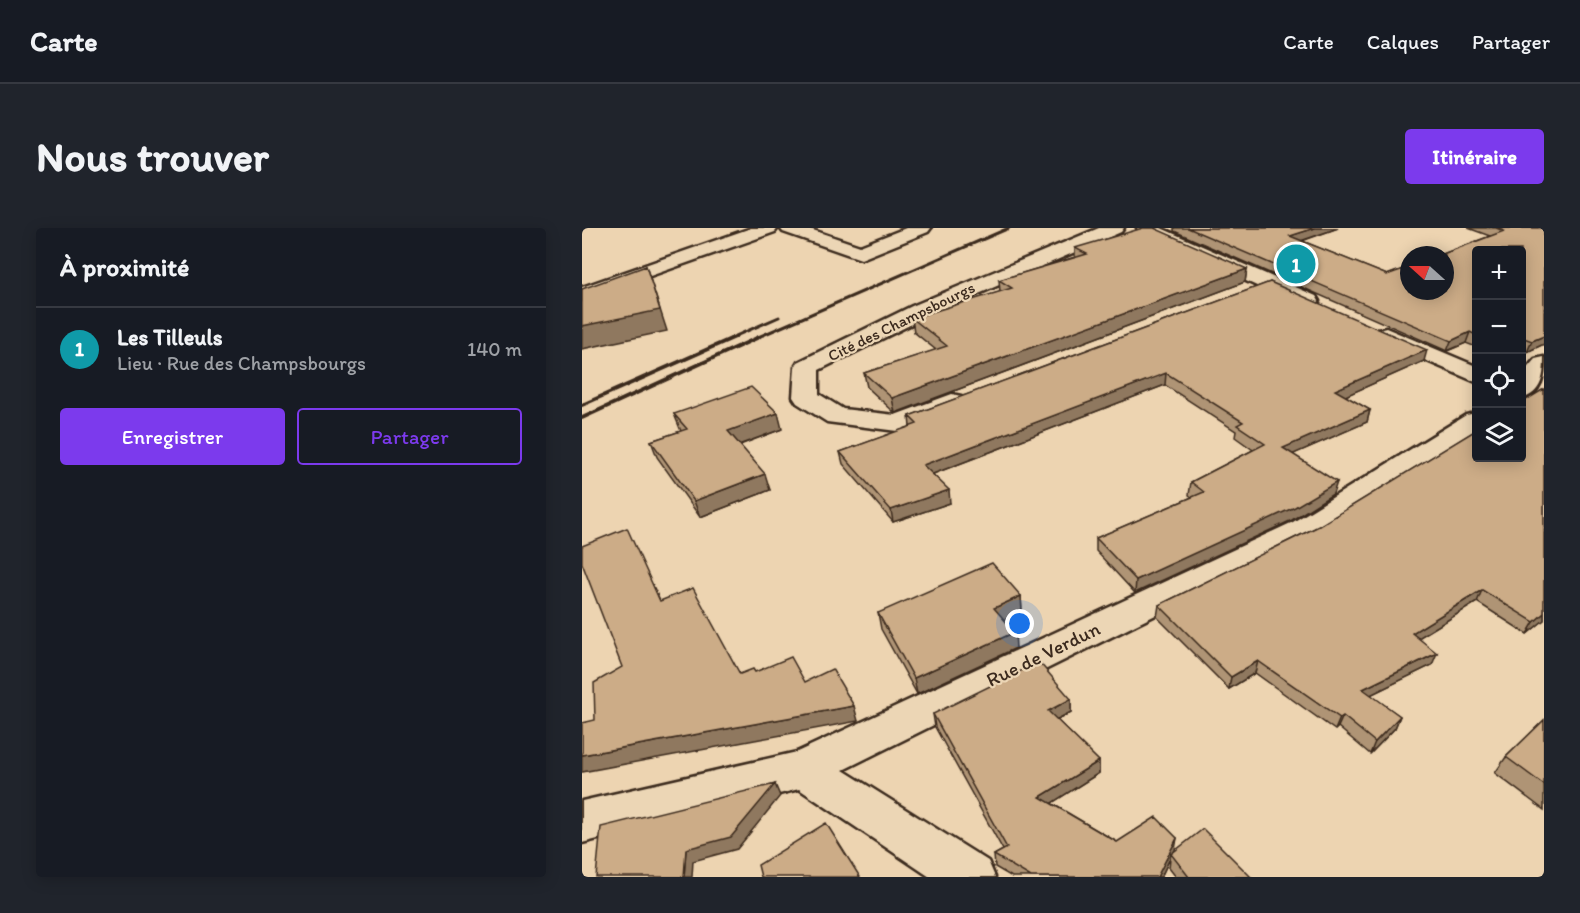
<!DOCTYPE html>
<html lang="fr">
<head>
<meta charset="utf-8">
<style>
  :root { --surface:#171b24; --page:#20242c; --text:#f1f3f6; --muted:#9ea1a6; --line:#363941; --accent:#7c3aed }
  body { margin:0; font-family:Itim,sans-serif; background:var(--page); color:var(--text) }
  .controls { position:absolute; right:18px; top:18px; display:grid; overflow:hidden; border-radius:6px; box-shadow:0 3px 15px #0003 }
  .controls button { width:54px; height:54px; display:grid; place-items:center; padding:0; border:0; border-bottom:2px solid var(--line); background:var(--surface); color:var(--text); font:30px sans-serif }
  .compass { position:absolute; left:818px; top:18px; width:54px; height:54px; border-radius:50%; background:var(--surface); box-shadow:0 3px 15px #0003; rotate:291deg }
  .you { position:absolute; left:438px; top:396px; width:21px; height:21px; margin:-15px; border:4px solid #fff; border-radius:50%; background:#1a73e8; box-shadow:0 0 0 9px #1a73e833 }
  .badge { display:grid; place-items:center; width:39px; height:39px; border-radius:50%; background:var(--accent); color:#fff; font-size:20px; font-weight:700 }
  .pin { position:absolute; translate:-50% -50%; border:3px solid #fff; box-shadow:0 2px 6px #0006 }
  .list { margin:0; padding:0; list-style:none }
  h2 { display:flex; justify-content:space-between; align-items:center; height:78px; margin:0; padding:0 24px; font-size:26px }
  h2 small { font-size:20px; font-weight:400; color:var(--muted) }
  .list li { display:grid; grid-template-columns:39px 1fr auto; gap:18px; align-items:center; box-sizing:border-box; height:84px; padding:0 24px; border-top:2px solid var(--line) }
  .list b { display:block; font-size:22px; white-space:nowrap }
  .list p { margin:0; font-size:20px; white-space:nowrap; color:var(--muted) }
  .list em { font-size:20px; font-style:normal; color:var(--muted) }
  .actions { display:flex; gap:12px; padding:18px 24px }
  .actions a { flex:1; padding:14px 0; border:2px solid var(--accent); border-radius:6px; text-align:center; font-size:21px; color:var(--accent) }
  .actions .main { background:var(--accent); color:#fff }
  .icon { flex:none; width:33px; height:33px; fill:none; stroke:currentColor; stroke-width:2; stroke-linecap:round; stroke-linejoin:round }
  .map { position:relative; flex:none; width:962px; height:649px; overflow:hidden; border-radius:6px }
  header { display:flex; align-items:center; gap:36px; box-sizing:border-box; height:84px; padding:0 30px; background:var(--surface); border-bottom:2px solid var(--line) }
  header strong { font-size:28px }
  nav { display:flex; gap:33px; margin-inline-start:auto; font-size:21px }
  .intro { display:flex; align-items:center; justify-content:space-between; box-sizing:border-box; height:144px; padding:0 36px }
  h1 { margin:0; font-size:42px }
  .button { padding:15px 27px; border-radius:6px; background:var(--accent); color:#fff; font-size:21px; font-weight:700 }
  main { display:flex; gap:36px; padding:0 36px }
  aside { flex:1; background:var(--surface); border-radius:6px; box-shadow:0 3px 15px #0003 }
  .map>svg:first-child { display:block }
</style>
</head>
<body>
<header>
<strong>Carte</strong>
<nav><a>Carte</a><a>Calques</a><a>Partager</a></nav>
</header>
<div class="intro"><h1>Nous trouver</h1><a class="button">Itinéraire</a></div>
<main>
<aside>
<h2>À proximité<small></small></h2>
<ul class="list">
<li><span class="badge" style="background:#0f9aa8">1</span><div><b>Les Tilleuls</b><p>Lieu · Rue des Champsbourgs</p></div><em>140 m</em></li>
</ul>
<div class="actions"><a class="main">Enregistrer</a><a>Partager</a></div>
</aside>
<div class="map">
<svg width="962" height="649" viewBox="0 0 962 649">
  <rect width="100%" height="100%" fill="#edd4b1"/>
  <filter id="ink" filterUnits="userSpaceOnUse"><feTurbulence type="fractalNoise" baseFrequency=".0167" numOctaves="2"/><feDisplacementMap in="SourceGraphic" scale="12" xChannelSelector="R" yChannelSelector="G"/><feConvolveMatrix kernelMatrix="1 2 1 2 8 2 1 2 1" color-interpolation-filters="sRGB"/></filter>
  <g filter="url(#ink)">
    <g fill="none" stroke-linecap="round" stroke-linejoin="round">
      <defs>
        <path id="minor" d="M169,0H196L193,4L0,72V59Z
          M198,0H225L278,18L324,0H349L346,4L279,31L201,4Z
          M517,0H542L539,4L346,88L237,142V166L261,181L313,187L370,166L379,168L383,174L379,180L315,203L245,194L215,175L211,169L213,139L216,134L330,78Z
          M555,0H579L734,68L737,73L734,78H718L558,4Z
          M804,100L894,138V154L796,112L792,107L796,102Z
          M962,129C962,147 961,165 939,171V147L953,131Z
          M894,185V205L733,308L261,542L406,633L413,649H348L217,561L0,615V573L215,524L711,294L884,187Z"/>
      </defs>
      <use href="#minor" stroke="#3b2a1e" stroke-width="5"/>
      <use href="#minor" fill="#ecd6b5" fill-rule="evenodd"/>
      <path stroke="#3b2a1e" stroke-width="3" d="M149,110L197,89
        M174,110L427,0"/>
      <path stroke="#3b2a1e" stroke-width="4" d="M0,177L153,109
        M0,190L177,109"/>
    </g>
    <path fill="#af9474" stroke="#3b2a1e" stroke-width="1.5" d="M592,0H756L720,13L805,47L908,8L886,0H962V116L945,124L939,121V22H894V119L884,115L865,123L592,3Z
      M493,20L665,41L663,54L313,185L285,159L282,145L354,122L332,104L330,90L418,64L417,52L493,29Z
      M688,54L842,133L763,168L788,182L785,194L711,226L751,266L710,292L553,365L514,323V310L610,269L607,267L609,254L671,222L653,209L654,203L583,157L351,246L368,275L311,294L261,236L258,224L328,199L327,188Z
      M962,161V392L945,406L895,374L836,410L850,437L788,467L818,488L813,500L788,526L756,499L753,502L673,445L647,461L575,389L577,377L737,298Z
      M92,186L200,201L158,217L188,262L118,289L75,229L69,213L99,203Z
      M439,368L440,384L422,392L434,420L335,466L299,401L296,385Z
      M489,471V484L475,492L517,533V545L469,575L535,614L595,610L591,625L669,649H594L587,640L588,630L579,649H430L413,639L412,627L421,622L353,499L351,486Z
      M962,492V582L913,545L924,529Z"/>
    <path fill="#8f785e" stroke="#3b2a1e" stroke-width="1.5" d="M733,0H756L707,17L708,8Z
      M64,38L85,103L0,121V98Z
      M665,41L663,54L313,185L310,170Z
      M888,104L884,115L865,123L869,113Z
      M962,108V116L945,124L950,113Z
      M845,122L842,133L750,174L753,162Z
      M584,145L583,157L343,249L341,237Z
      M788,182L785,194L698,232L701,220Z
      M196,185L200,201L151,219L146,203Z
      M183,246L188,262L118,289L112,273Z
      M755,254L751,266L710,292L553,365L554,352Z
      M367,262L368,275L311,294L309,282Z
      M900,362L895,374L825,417L830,405Z
      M439,368L440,384L413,396L412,380Z
      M962,385V392L945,406L952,394Z
      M433,404L434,420L335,466L332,450Z
      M855,425L850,437L776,473L781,461Z
      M676,433L673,445L647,461L649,449Z
      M489,471V484L466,496V483Z
      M272,478L276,493L0,544V527Z
      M761,488L756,499L753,502L758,490Z
      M818,488L813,500L788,526L793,514Z
      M517,533V545L459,582L458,569Z
      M193,556L198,568L155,621L111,633L110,649H102L104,621Z
      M595,610L593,622L590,627L589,626L588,630L579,649H575Z"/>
    <path fill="#ccac87" stroke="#3b2a1e" stroke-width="1.5" d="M561,0H572L665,41L310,170L282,145L365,118L330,90L430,60L417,52L505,26L493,20Z
      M606,0H733L708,8L805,47L827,39V63H863V27H858L922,3L914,0H962V108L950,113L939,109V22H894V107L888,104L869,113Z
      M64,38L78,82L0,98V61Z
      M688,54L845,122L753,162L788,182L701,220L755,254L713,279L554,352L514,310L622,264L609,254L683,216L655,197L661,194L584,145L341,237L367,262L309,282L258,224L335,196L327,188Z
      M169,159L196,185L146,203L183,246L112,273L69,213L105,201L92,186Z
      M962,161V385L952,394L900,362L830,405L855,425L781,461L818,488L793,514L761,488L758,490L676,433L649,449L577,377L737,298L894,202V230H939V175Z
      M45,300L78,373L111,360L158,446L171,441L173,444L209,429L223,454L250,441L272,478L0,527V495L13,492L12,455L40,439L0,335V318Z
      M410,335L439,368L412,380L433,404L332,450L296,385Z
      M457,434L489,471L466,483L517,533L458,569L535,614L574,589L595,610L575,649H449L412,627L425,620L351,486Z
      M962,492V557L924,529Z
      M193,556L149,609L104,621L102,649H14L19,599Z
      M244,595L278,649H179L176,637Z
      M621,601L669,649H607L589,626Z"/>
  </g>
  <g text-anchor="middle" stroke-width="4.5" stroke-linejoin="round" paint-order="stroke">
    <g font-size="16" fill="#3b2a1e" stroke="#ecd6b5">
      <text transform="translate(319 93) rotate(-26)" y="6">Cité des Champsbourgs</text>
    </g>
    <g font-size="20" fill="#3b2a1e" stroke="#ecd6b5">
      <text transform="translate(461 426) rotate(-26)" y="7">Rue de Verdun</text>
    </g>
  </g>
</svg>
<div class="controls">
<button>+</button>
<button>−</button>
<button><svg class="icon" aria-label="locate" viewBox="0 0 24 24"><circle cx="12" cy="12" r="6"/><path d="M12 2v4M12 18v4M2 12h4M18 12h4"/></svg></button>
<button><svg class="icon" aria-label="layers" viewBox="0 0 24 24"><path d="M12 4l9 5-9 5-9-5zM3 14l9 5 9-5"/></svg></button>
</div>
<svg class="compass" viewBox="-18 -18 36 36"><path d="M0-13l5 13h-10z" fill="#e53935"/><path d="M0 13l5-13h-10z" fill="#9ea1a6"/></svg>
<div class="you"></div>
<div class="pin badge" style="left:714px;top:36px;background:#0f9aa8">1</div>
</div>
</main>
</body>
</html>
